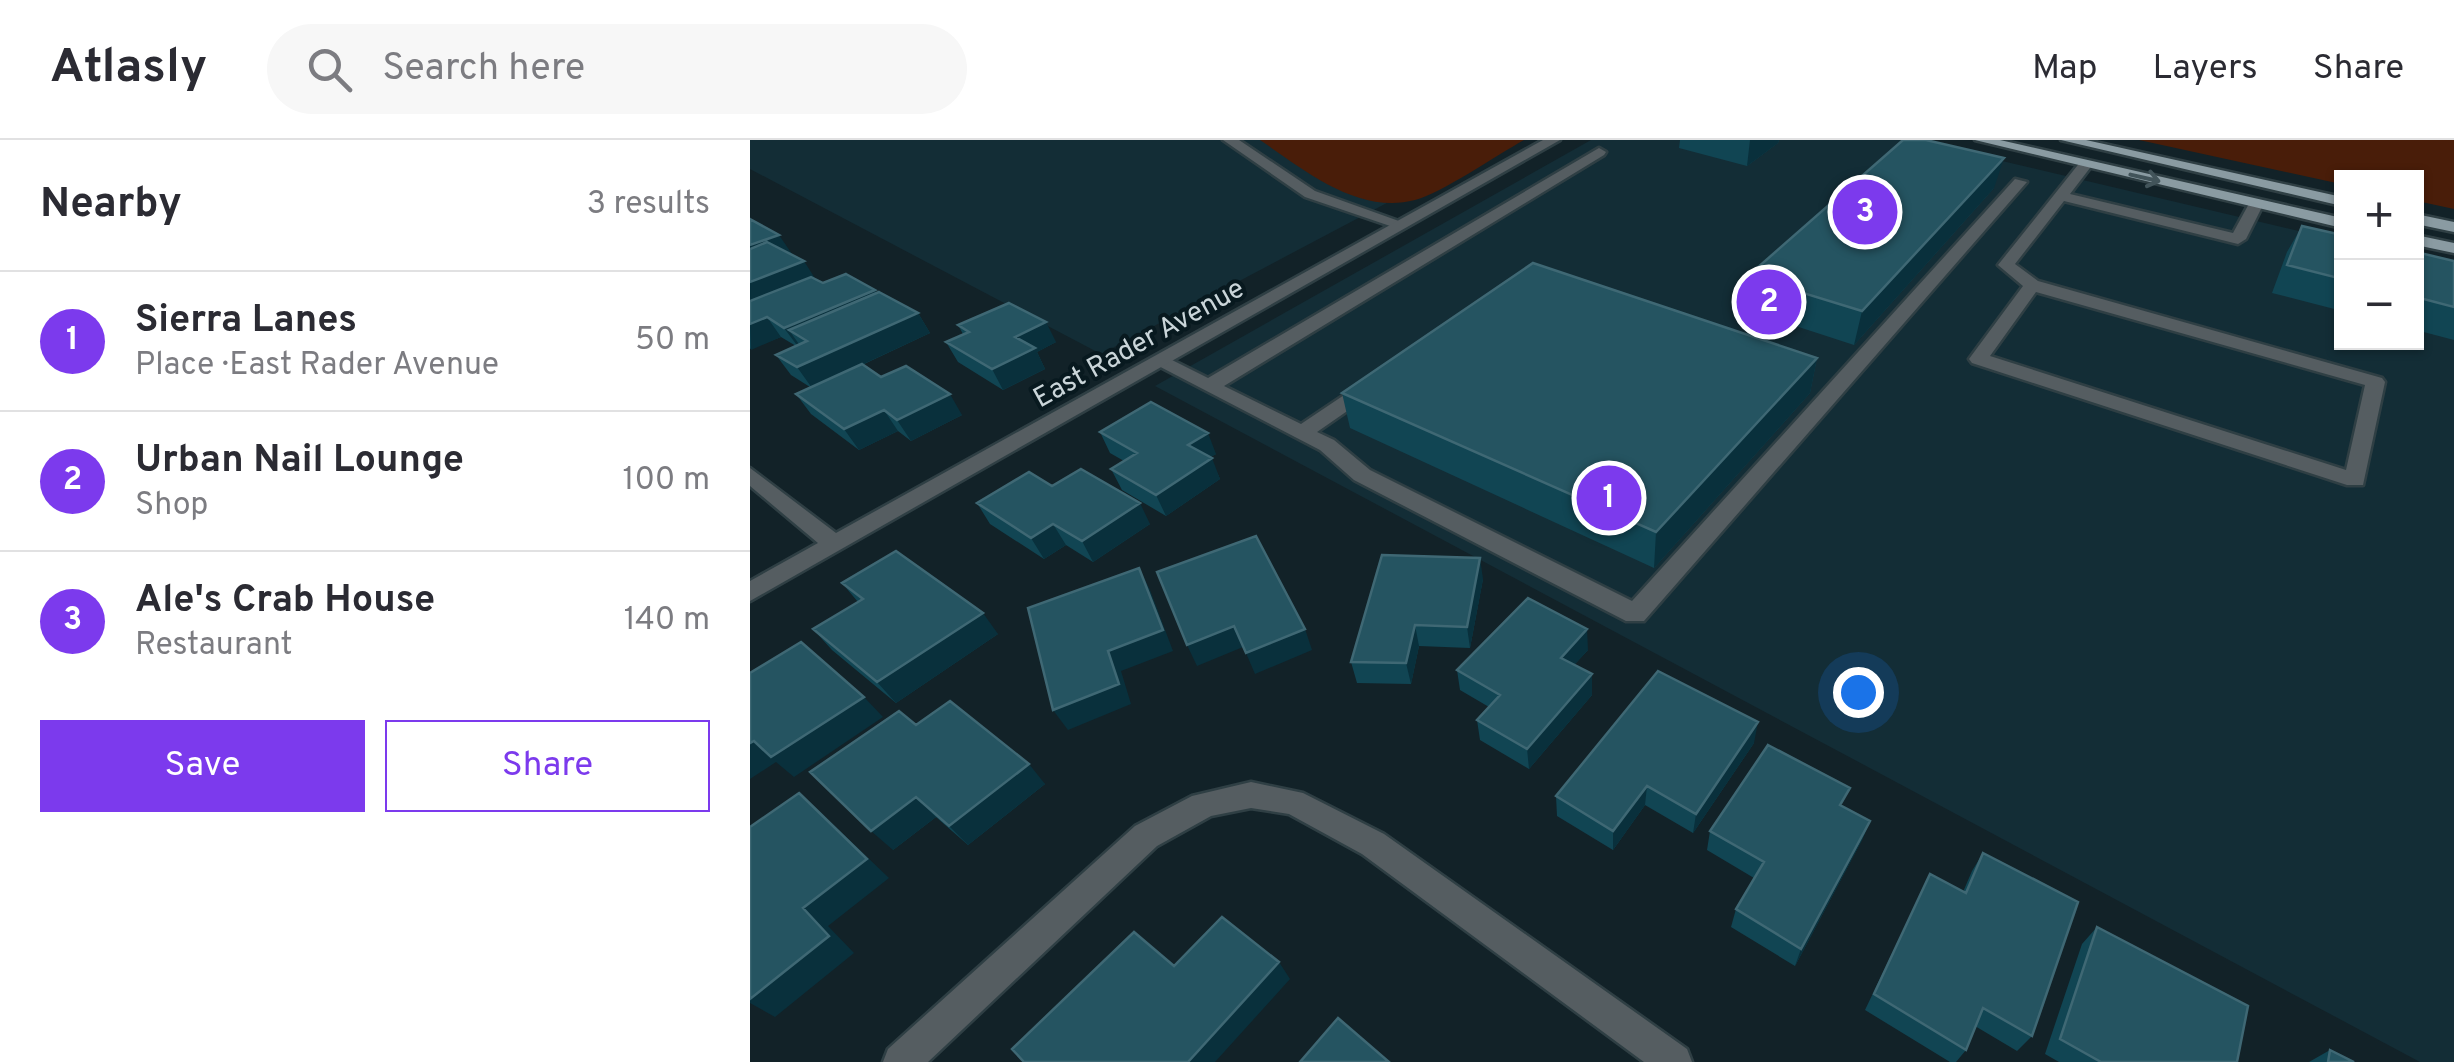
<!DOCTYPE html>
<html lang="en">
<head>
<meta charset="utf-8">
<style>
  :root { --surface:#fff; --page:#f7f7f7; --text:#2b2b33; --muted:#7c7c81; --line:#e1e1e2; --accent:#7c3aed }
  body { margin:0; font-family:Overpass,sans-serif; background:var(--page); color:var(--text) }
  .controls { position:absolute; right:30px; top:30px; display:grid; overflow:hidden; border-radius:0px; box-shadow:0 2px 8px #0004 }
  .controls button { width:90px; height:90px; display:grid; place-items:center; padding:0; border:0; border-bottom:2px solid var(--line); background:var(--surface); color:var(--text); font:50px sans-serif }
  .you { position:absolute; left:1108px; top:552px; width:35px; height:35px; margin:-25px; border:8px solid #fff; border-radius:50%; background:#1a73e8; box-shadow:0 0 0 15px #1a73e833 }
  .badge { display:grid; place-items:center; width:65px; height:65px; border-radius:50%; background:var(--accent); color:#fff; font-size:32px; font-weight:700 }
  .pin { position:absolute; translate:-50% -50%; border:5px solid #fff; box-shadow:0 2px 10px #0006 }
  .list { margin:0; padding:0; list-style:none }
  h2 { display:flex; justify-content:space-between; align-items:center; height:130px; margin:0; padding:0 40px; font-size:42px }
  h2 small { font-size:32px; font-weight:400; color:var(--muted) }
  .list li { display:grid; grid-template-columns:65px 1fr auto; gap:30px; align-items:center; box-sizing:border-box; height:140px; padding:0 40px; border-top:2px solid var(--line) }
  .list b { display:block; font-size:38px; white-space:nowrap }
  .list p { margin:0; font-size:32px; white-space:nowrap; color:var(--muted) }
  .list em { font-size:32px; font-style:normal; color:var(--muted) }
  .actions { display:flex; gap:20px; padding:30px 40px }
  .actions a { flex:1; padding:22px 0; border:2px solid var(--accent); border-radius:0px; text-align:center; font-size:35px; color:var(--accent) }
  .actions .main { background:var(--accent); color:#fff }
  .icon { flex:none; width:55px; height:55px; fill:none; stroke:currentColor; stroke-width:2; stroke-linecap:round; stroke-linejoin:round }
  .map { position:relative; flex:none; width:1704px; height:922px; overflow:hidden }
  header { display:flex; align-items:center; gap:60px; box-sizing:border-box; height:140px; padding:0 50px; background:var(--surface); border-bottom:2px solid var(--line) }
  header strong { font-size:48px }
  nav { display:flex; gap:55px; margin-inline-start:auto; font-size:35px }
  .search { width:700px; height:90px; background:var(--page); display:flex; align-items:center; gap:25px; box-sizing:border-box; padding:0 35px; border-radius:55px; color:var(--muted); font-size:38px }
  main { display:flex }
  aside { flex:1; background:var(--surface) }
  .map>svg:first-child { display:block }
</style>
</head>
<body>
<header>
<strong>Atlasly</strong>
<div class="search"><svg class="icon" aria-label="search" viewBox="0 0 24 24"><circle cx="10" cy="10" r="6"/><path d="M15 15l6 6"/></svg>Search here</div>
<nav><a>Map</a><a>Layers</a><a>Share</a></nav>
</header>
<main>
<aside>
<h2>Nearby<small>3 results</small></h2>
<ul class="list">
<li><span class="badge">1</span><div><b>Sierra Lanes</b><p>Place · East Rader Avenue</p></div><em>50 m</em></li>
<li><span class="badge">2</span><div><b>Urban Nail Lounge</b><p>Shop</p></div><em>100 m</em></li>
<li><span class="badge">3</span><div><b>Ale's Crab House</b><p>Restaurant</p></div><em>140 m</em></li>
</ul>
<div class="actions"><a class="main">Save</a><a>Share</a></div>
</aside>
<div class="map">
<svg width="1704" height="922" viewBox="0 0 1704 922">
  <rect width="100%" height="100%" fill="#122228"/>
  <path fill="#132d36" d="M0,0H756L351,214L0,29Z
    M841,0H1163L1591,101L1592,202H1666L1667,119L1704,128V922H1670L405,246Z"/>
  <path fill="#491d09" d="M510,0H774C747,15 690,54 665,60C608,75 554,30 510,0Z
    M1389,0H1704V69L1667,61L1666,38H1592L1591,44Z"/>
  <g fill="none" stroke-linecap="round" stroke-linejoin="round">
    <defs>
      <path id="lane" d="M473,0H489L565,51L660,85L646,88L555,57Z
        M849,8L856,12L854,15L474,246L551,284L615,241H629V249L567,292L584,300L620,330L882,461L1265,39L1277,42L894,481H876L604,340L570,310L399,221L409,215L416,217L458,238Z
        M1336,20L1343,24L1320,54L1483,93L1501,60L1514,63L1496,99L1488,104L1314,61L1265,124L1288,141L1632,238L1635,242L1613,345H1597L1222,223L1219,219L1273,146L1248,125L1331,21ZM1286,152L1615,245L1596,330L1240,216Z"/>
      <path id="street" d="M793,0H810L0,461V441L68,403L0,346V328L86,393Z
        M501,642L553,653L634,694L937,909L942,922H894L612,714L539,674L501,668L461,676L407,706L178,922H133L138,909L385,686L442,656Z"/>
      <path id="primary" d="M1225,0H1250L1592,78V88Z
        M1311,0H1336L1592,57V66Z
        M1666,74L1704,82V92L1666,84Z
        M1666,95L1704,103V113L1666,105Z"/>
    </defs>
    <use href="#lane" stroke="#2f3f44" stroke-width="5"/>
    <use href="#street" stroke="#2f3f44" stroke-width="5"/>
    <use href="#primary" stroke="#2f3f44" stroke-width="5"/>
    <use href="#lane" fill="#555d61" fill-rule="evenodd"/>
    <use href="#street" fill="#555d61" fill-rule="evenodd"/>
    <use href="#primary" fill="#8a9ba2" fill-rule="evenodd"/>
  </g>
  <path fill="#114553" d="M930,0H1029L1028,3L997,26L929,8Z
    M1244,48L1104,205L994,169L998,136Z
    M0,79L42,114H41L66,140L73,143L127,153L168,173L180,193L112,225L131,237L212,275L161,301L148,291L109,310L61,274L46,254L60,247L41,235L26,215L46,206L31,197L0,209Z
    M1552,86L1592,95V171L1522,153L1537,112Z
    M1666,112L1704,121V200L1666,190Z
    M208,185L306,202L287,212L295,229L253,250L208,222L196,202L213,194Z
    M1067,218L1060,253L904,428L600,288L592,253Z
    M350,292L466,314L460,317L470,339L416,376L372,350L361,329L374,321L360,313Z
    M302,346L400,384L343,422L316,405L294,419L240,384L227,363Z
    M733,439L720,508L669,506L661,544L607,543L601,522Z
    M92,443L248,494L146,563L82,510L63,489L108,462Z
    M838,510L824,525L842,534V555L779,629L730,600L727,580L739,567L710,550L707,530Z
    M166,585L295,644L218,705L186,677L143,710Z
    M1004,603L943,693L895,665L863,710L807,676L806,656Z
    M1093,667L1120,681L1112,700L1045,826L981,787L986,769L1004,738L957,710L960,691Z
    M1233,713L1282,896L1267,911L1225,886L1216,910L1206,922H1200L1115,870L1180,734L1213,752L1222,731Z
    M1347,787L1487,922H1309L1295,914L1332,804Z
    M1580,910L1604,922H1559Z"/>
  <path fill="#09303c" d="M1000,0H1029L1028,3L997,26Z
    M1254,18L1244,48L1104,205L1112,171Z
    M29,95L42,114L0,130V105Z
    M54,121L66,140L0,168V142Z
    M125,150L137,170L39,190L51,207L49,208L34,188Z
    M168,173L180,193L62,248L47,227Z
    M17,177L31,197L1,210L0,184Z
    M296,182L306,202L287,212L295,229L253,250L242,229L265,197Z
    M1067,218L1060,253L904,428L906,392Z
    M200,254L212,275L161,301L147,280Z
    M134,270L148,291L109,310L94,289Z
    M458,293L466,314L446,326L438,305Z
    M462,318L470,339L416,376L406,355Z
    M390,363L400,384L343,422L332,401Z
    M303,384L316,405L294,419L281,398Z
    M730,418L733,439L720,508L717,487Z
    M389,428L400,450L423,511L371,531L381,564L318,590L303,570L358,511Z
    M233,473L248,494L146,563L127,542Z
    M665,485L669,506L661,544L656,523Z
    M484,486L493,507L447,526L437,505Z
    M555,489L562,510L505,534L496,513Z
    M837,489L838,510L812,538L811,518Z
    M842,534V555L779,629L777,609Z
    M114,557L133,577L44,637L26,622L0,639V603Z
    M1008,582L1004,603L943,693L946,674Z
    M279,624L295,644L218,705L199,686Z
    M897,646L895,665L863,710V691Z
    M49,653L71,673L139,738L78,786L104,813L25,877L0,863V859L53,768Z
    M166,657L186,677L143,710L121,691Z
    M1120,681L1112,700L1045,826L1051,809Z
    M529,822L540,839L465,922H438Z"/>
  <path fill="#255461" stroke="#3f6874" stroke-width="2.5" d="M1153,0H1176L1254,18L1112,171L998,136Z
    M0,79L29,95L0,105Z
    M1552,86L1592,95V139L1537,125Z
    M17,102L54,121L0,142V109Z
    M1666,112L1704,121V167L1666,157Z
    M783,123L1067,218L906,392L592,253Z
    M96,134L125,150L34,188L17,177L0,184V161L61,137L73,143Z
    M129,152L168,173L47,227L26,215L57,201L39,190Z
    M259,163L296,182L265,197L285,208L242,229L196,202L219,192L208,185Z
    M112,224L131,237L156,226L200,254L147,280L134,270L94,289L46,254Z
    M401,262L458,293L438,305L462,318L406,355L361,329L387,313L350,292Z
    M331,329L390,363L332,401L303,384L281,398L227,363L279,332L302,346Z
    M506,396L555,489L496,513L484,486L437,505L407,432Z
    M146,411L233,473L127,542L63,489L113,459L92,443Z
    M632,415L730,418L717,487L665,485L656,523L601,522Z
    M389,428L413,490L358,511L369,544L303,570L278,468Z
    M778,458L837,489L811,518L842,534L777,609L727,580L750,555L707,530Z
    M51,502L114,557L21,617L4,601L0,603V533Z
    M908,531L1008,582L946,674L897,646L863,691L806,656Z
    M200,561L279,624L199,686L166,657L121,691L60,632L149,571L166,585Z
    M1018,605L1100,648L1090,665L1120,681L1051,809L986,769L1014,722L960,691Z
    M49,653L117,719L53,768L79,796L0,859V687Z
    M1233,713L1328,762L1282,896L1233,868L1216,910L1124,854L1180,734L1216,753Z
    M472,777L529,822L438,922H274L262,909L384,792L424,826Z
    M1347,787L1498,866L1487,922H1351L1310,899Z
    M588,878L639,922H550Z
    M1580,910L1604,922H1578Z"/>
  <defs><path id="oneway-shaft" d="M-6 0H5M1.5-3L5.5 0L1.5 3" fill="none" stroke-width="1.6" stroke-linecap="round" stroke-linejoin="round" transform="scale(2.5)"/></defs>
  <use stroke="#42545a" href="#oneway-shaft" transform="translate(1395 38) rotate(13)"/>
  <g text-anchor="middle" stroke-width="8" stroke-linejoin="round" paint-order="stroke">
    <g font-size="28" fill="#cad5d9" stroke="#08191f">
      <text transform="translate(388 202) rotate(-29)" y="10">East Rader Avenue</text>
    </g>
  </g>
</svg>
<div class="controls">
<button>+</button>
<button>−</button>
</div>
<div class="you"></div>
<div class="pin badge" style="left:859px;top:358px">1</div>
<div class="pin badge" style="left:1019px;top:162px">2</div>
<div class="pin badge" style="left:1115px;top:72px">3</div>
</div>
</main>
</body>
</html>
